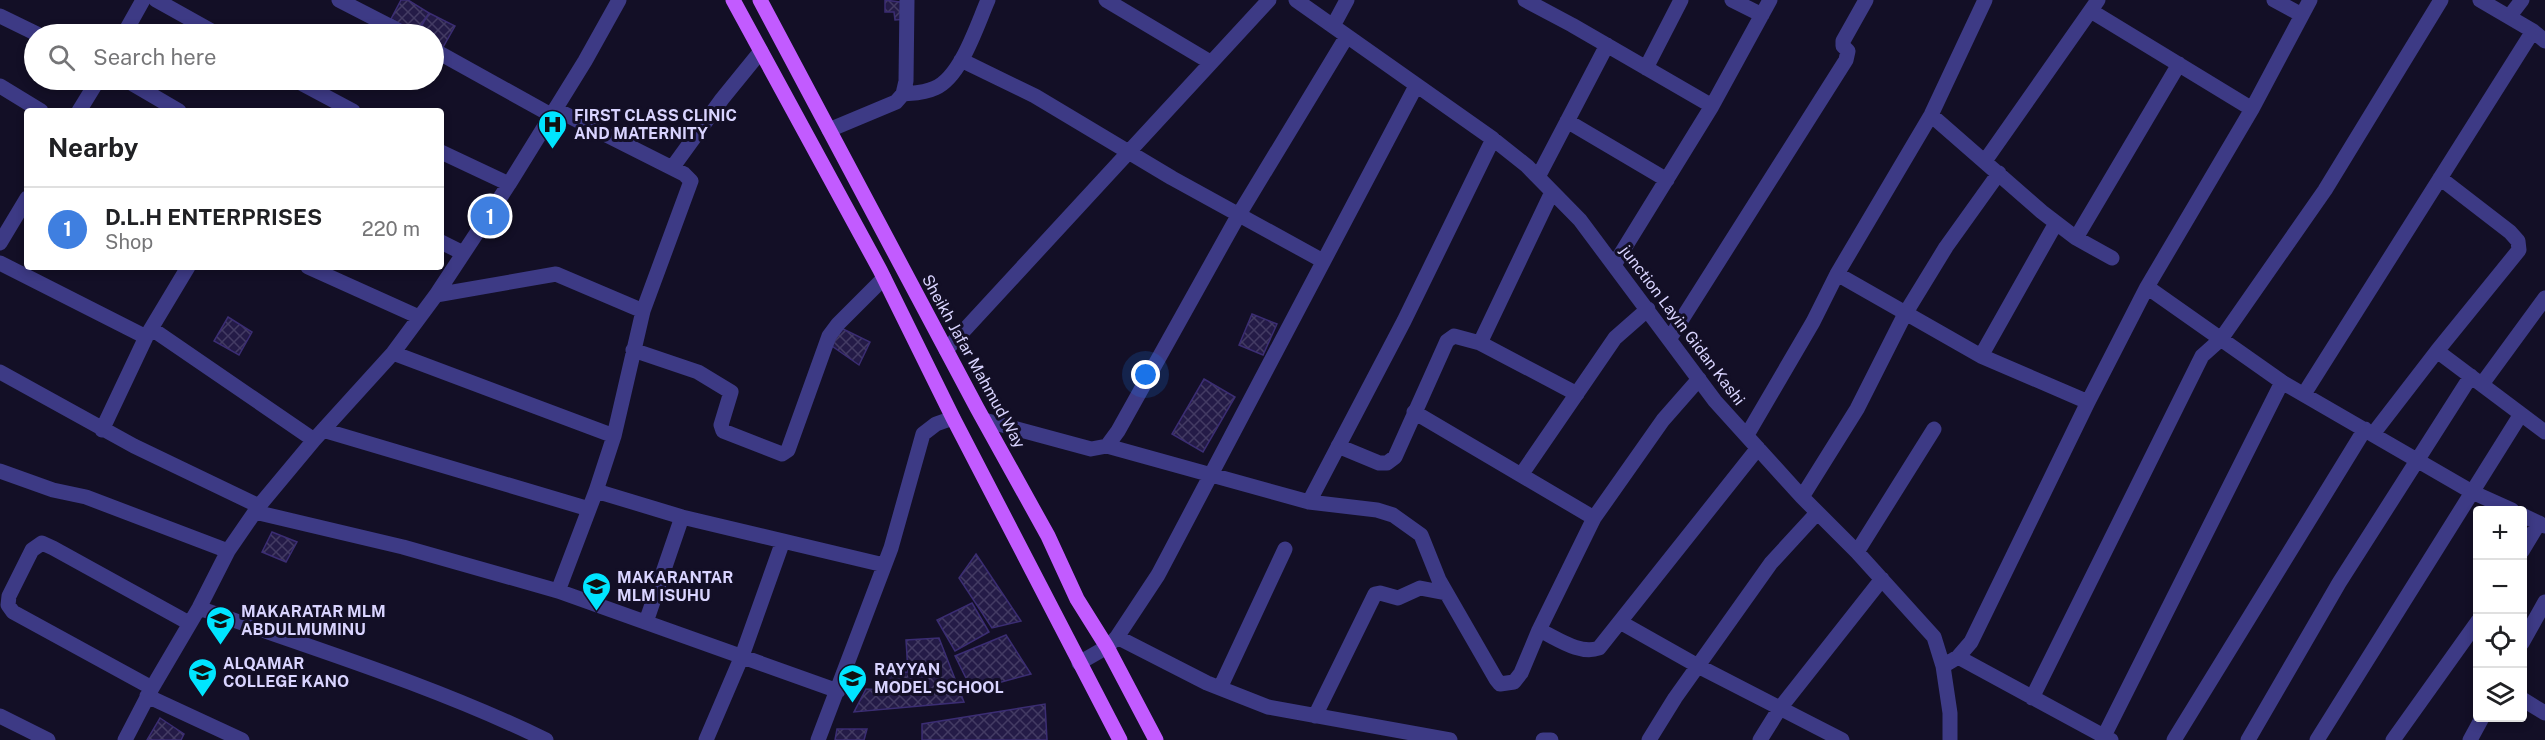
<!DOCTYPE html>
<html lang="en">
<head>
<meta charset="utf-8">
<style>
  :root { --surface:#fff; --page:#f2f2f2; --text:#202124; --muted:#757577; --line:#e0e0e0; --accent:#0b8043 }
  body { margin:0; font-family:"Public Sans",sans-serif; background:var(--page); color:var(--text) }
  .controls { position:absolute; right:18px; bottom:18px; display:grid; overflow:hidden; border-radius:6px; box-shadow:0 3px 9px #0003 }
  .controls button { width:54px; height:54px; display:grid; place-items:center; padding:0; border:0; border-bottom:2px solid var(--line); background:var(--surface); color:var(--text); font:30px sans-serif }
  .you { position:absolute; left:1146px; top:375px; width:21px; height:21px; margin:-15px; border:4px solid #fff; border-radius:50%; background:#1a73e8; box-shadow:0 0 0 9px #1a73e833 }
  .badge { display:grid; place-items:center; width:39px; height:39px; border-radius:50%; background:var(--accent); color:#fff; font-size:20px; font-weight:700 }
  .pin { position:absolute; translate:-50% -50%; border:3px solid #fff; box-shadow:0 2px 6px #0006 }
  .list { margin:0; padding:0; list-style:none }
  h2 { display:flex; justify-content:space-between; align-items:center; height:78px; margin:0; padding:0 24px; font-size:26px }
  h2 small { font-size:20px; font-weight:400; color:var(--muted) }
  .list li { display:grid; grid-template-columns:39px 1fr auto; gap:18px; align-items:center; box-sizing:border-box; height:84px; padding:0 24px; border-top:2px solid var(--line) }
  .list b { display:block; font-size:22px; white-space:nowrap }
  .list p { margin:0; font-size:20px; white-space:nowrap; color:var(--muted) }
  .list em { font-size:20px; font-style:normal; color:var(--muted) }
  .icon { flex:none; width:33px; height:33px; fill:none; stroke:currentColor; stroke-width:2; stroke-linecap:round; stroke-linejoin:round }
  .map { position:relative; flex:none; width:2545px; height:740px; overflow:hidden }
  .search { position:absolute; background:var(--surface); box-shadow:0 3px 9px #0003; left:24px; top:24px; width:420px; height:66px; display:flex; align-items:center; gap:15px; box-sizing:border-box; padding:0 21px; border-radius:33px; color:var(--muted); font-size:22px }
  .panel { position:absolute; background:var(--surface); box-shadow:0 3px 9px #0003; left:24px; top:108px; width:420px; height:162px; border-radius:6px }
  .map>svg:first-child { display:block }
</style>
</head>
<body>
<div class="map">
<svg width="2545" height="740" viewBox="0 0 2545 740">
  <defs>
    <pattern id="building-cross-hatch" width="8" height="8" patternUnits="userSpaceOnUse" patternTransform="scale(1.5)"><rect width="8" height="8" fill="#241b47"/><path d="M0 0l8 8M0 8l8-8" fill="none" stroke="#433b63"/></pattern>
  </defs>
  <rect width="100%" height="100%" fill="#130f26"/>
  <path fill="url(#building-cross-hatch)" stroke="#3b2d73" stroke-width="1.5" d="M401,0H408L429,13L416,33L391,19Z
    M885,0L907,3V19L895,20L894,12H885Z
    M429,13L455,26L442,49L434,44V34H417Z
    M1252,314L1277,324L1263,355L1239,345Z
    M228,317L252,332L239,355L214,341Z
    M841,328L870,342L859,365L832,346Z
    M1204,379L1235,397L1203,452L1172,434Z
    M272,532L297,542L286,562L262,552Z
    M976,554L1021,621L992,628L959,578Z
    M972,603L989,632L955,651L937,620Z
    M1006,635L1031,674L972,690L955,656Z
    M939,638L964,702L854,712L866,689L886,690L884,673L908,672L906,640Z
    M1045,704L1047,740H922V724Z
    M160,718L184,734L181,740H147Z
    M837,729H867L864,740H835Z"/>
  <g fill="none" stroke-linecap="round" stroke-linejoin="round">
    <path stroke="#3d3a85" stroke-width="15" d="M156,0L217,34
      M339,0L405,34
      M1106,0L1210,62
      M1296,0L1493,139L1527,166L1580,220L1715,401L1802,497L1857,552L1934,637L1943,666L1950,713V740
      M1525,0L1572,25L1712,106
      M1732,0L1762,15
      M2274,0L2302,15
      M2480,0L2533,31L2545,41
      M2091,11L2252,109
      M0,16L37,34
      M2509,17L2522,0
      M1333,26L1347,0
      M124,34L143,0
      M434,50L551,115
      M961,60L1035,96L1172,178L1323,261
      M1646,68L1681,0
      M126,80L179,111
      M295,80L353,111
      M0,86L41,111
      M903,94C914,93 925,93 935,88C961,77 977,25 988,0
      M555,109L684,174L691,181L643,311L614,436L596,491L558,591
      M79,111L98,80
      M1931,115L2042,212L2076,238L2112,258
      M1567,121L1667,180
      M829,130L896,102L903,94L906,81L907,0
      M441,152L509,184
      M1985,161L2098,0
      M672,168L722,99L761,51
      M1538,177L1607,45
      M2076,238L2179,64
      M441,242L463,253
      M0,243L27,198
      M0,263L146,337
      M1614,265L1712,106L1770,0
      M308,267L419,317
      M1837,274L1981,356L2088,402
      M2147,287L2282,382L2472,492L2512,510
      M436,295L556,274L643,311
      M152,329L314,440
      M1670,338L1846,60L1848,51L1843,46V41L1866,0
      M1480,343L1552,192
      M633,350L698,372L731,392L721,425L723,431L782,454L788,450L829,336L838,324L884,278
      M946,350L1269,0
      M2437,351L2545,432
      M393,353L614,436
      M1981,356L2056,223
      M0,372L134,446L259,506
      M2482,384L2545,298
      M2304,394L2533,31
      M1414,412L1594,518
      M984,420L1091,449L1107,446L1118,431L1238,216L1347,36
      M102,430L146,337L188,267
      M323,430L589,509
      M2373,434L2437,351L2519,250L2518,241L2510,232L2440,178
      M1747,435L1813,322L1837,274L1931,115L1985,0
      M1107,446L1309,502L1377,510L1393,515L1421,535L1439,580L1496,679L1500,684L1514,682L1521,673L1539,630L1594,518L1663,420L1699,379
      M1338,446L1379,463H1387L1395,457L1447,341L1454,336L1480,343L1577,394
      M0,471L53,490L86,497L228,551
      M1521,475L1615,338L1648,309
      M596,491L682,517L884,565
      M1802,497L1857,409L1905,314L1946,247L1999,173
      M1309,502L1404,321L1493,139
      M255,512L403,547L558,591L838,691
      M2522,515L2545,526
      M2522,551L2539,523
      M1857,552L1934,429
      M199,608C315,649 435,686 546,740
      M646,622L682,517
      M1620,622L1698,666L1842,740
      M1539,630C1557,638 1579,655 1599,648L1758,448
      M1117,637L1207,683L1268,707L1450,740
      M2522,643L2545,602
      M1958,657L2111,740
      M1079,663L1107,647L1117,637L1158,575L1416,86
      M1943,666L1958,657L1971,642L2088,402L2147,287L2252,109L2310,0
      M152,688L13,612L8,605L9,596L32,550L42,543L53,548L189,623
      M1220,688L1285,549
      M147,696L242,740
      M2032,698L2202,356L2221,339L2325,190L2441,0
      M2522,699L2545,713
      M0,716L48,740
      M1315,716L1375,594L1380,593L1398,598L1420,588L1446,593
      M2104,736L2282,382
      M125,740L152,688L199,608L228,551L259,506L314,440L393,353L436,295L509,184L585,61L619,0
      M706,740L742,656L783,541
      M818,740L891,548L923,434L936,424L953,418
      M1543,740H1551
      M1649,740L1675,698L1771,563L1817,513
      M1760,740L1780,708L1882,579
      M2174,740L2365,429
      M2248,740L2339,583L2471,376
      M2317,740L2521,414
      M2393,740L2478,621
      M2470,740L2482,718"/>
    <path stroke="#c25bff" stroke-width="15" d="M733,0L880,270L953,418L1120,740
      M760,0L977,408L1048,536L1077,599L1107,647L1156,740"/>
  </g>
  <defs>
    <symbol id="hospital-pin" viewBox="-11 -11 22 30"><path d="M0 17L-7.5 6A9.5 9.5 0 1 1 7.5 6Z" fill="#00e5ff" stroke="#130f26"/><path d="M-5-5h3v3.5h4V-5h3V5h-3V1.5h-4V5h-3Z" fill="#111"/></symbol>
    <symbol id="school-pin" viewBox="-11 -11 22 30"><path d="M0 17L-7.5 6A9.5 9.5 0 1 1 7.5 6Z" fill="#00e5ff" stroke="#130f26"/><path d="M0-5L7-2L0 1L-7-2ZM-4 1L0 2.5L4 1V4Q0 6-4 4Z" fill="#111"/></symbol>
  </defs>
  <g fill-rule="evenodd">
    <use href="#hospital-pin" x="536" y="108" width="33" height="45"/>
    <use href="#school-pin" x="580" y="570" width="33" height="45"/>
    <use href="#school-pin" x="204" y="604" width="33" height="45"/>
    <use href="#school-pin" x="186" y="656" width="33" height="45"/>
    <use href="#school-pin" x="836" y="662" width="33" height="45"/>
  </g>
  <g text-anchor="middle" stroke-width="6" stroke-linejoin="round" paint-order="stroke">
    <g font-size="16" font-weight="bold" fill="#d9d4ff" stroke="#130f26" text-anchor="start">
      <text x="574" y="121">FIRST CLASS CLINIC<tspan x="574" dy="18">AND MATERNITY</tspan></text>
      <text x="617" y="583">MAKARANTAR<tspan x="617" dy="18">MLM ISUHU</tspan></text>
      <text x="241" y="617">MAKARATAR MLM<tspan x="241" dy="18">ABDULMUMINU</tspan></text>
      <text x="223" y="669">ALQAMAR<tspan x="223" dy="18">COLLEGE KANO</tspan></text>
      <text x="874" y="675">RAYYAN<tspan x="874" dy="18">MODEL SCHOOL</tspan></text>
    </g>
    <g font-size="16" fill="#d9d4ff" stroke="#130f26">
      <text transform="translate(1683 325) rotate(53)" y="6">junction Layin Gidan Kashi</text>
      <text transform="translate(974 361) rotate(61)" y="6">Sheikh Jafar Mahmud Way</text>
    </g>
  </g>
</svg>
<div class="controls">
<button>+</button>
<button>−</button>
<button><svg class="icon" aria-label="locate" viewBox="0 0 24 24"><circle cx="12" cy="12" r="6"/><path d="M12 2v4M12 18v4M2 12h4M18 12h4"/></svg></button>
<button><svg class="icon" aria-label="layers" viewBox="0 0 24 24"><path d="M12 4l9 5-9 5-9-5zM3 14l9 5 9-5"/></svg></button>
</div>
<div class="you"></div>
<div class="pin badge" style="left:490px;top:216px;background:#3f7fe0">1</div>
<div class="search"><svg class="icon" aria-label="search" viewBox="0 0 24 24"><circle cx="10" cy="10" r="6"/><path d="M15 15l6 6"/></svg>Search here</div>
<section class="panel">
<h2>Nearby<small></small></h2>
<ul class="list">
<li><span class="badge" style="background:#3f7fe0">1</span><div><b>D.L.H ENTERPRISES</b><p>Shop</p></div><em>220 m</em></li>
</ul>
</section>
</div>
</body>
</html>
